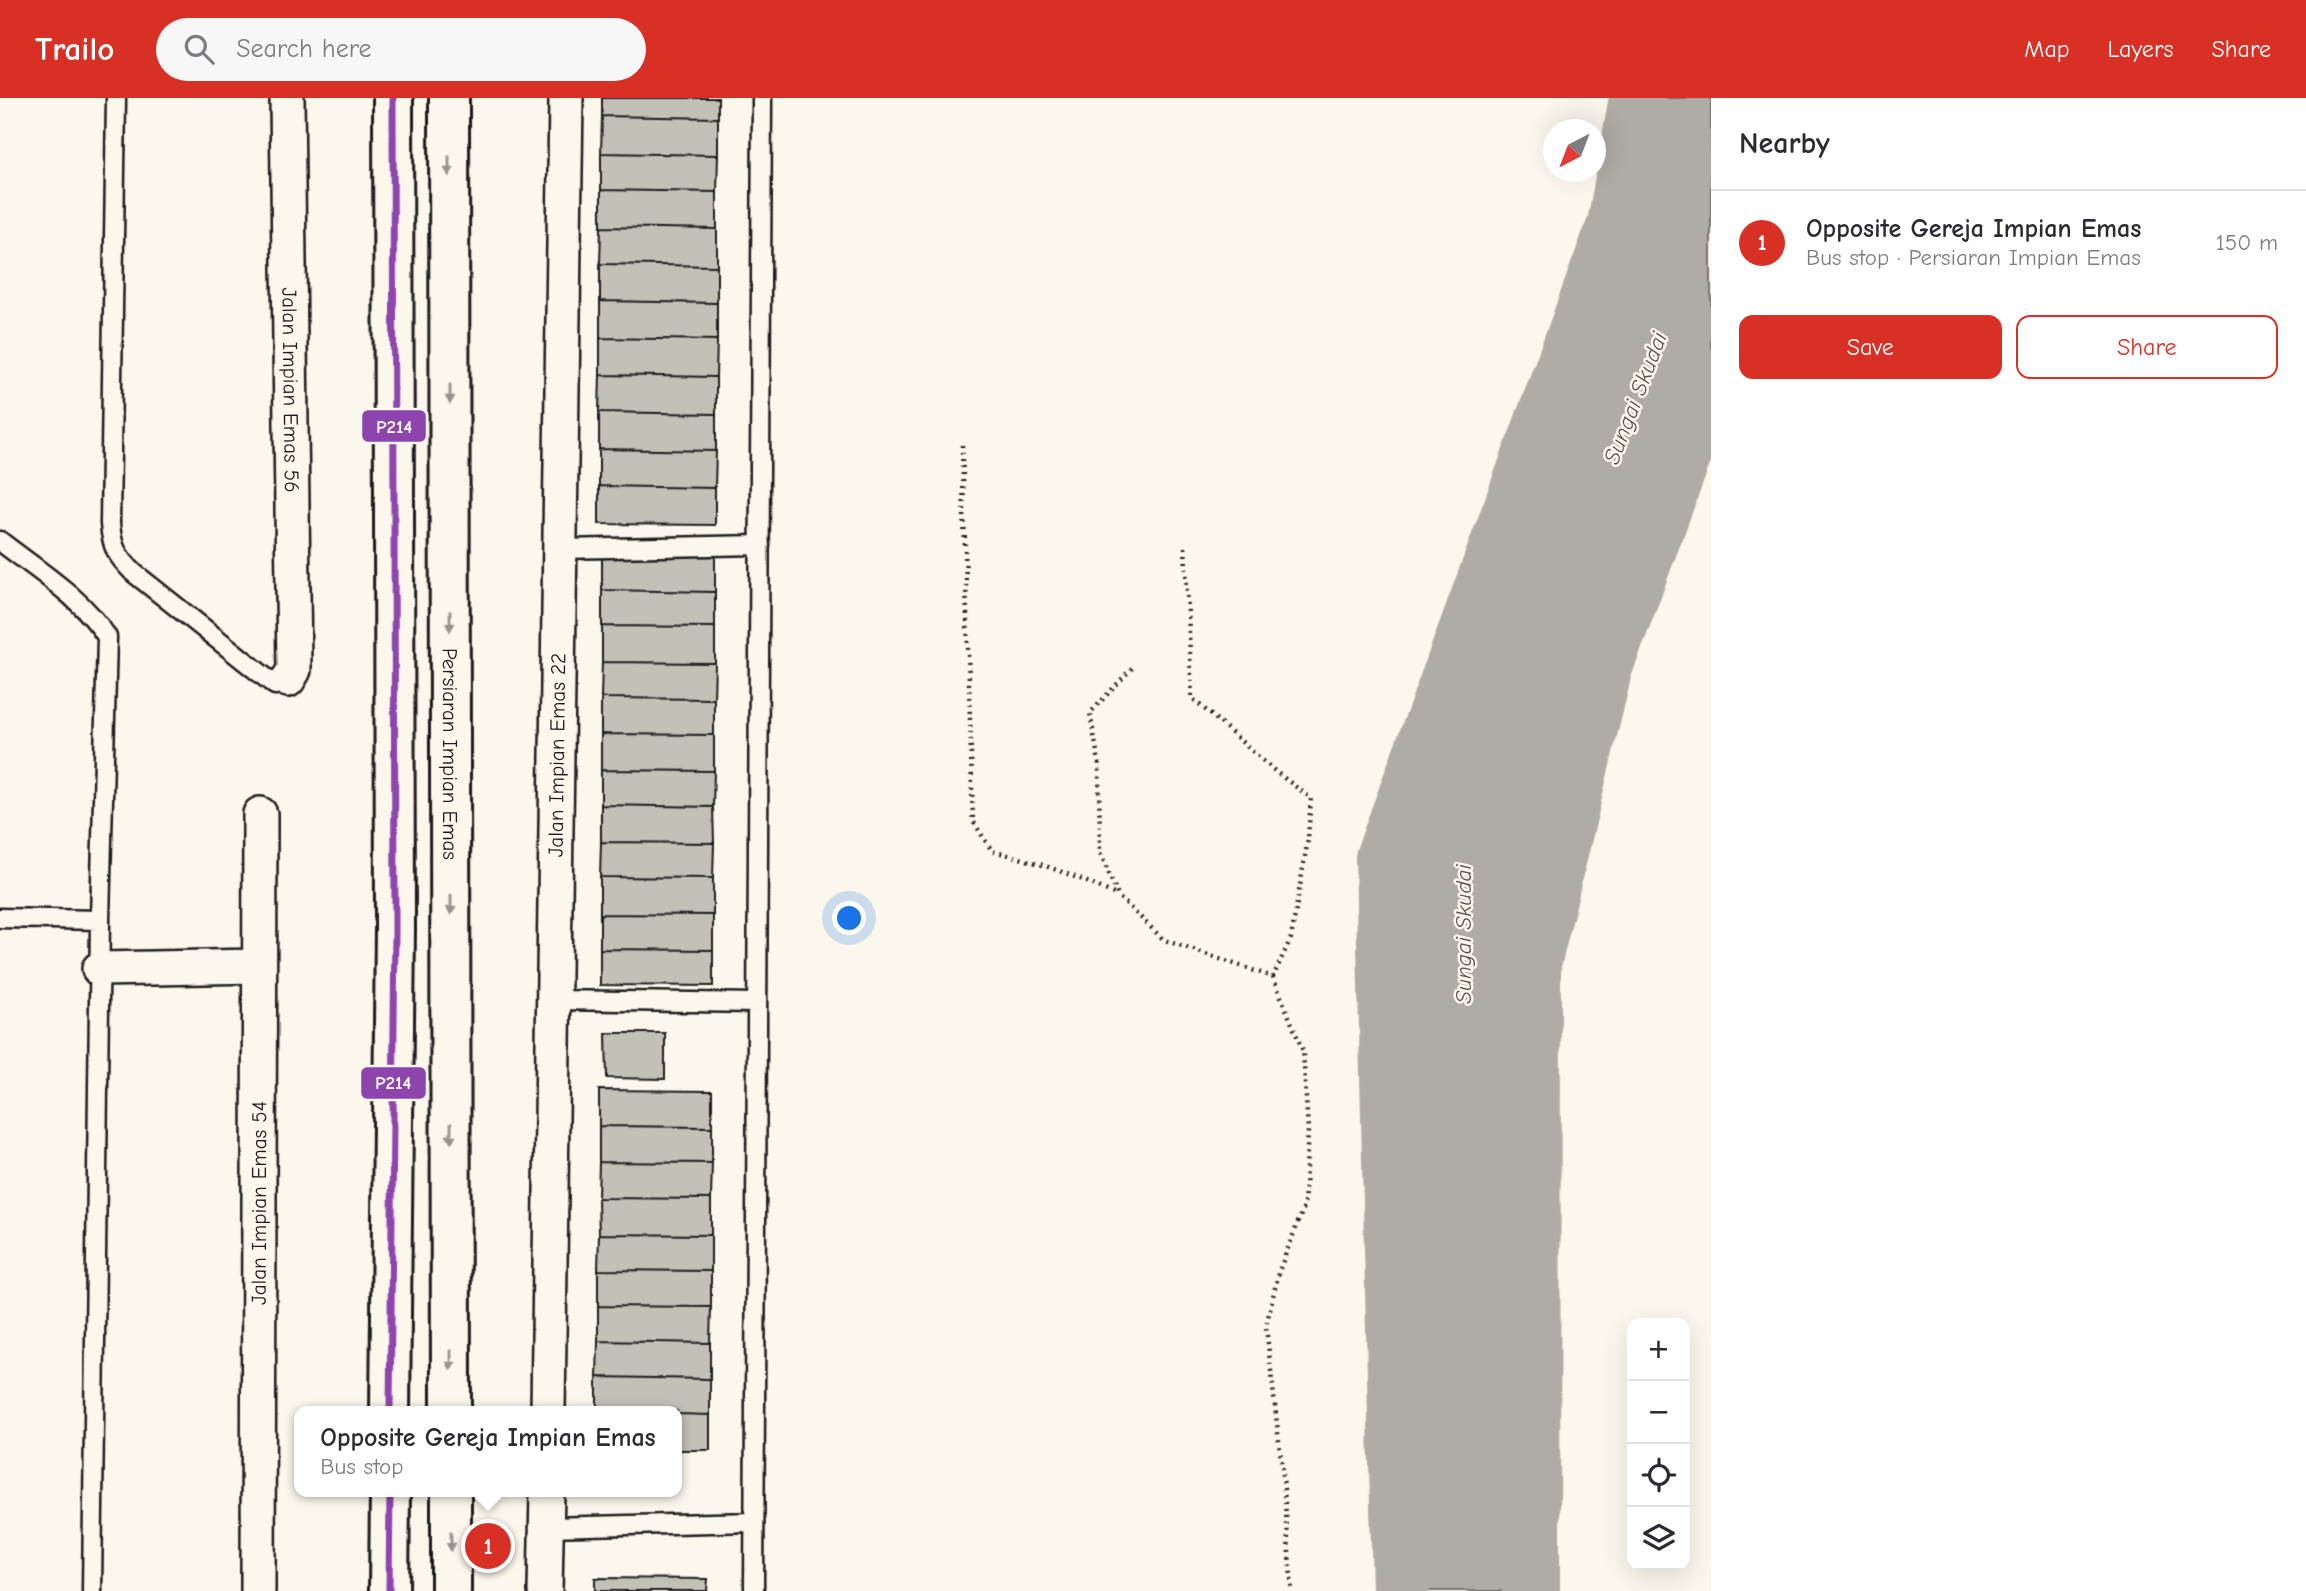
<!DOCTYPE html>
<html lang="en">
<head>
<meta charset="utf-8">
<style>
  :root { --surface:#fff; --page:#f7f7f7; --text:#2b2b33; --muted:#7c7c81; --line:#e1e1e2; --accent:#d93025 }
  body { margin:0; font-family:"Comic Neue",sans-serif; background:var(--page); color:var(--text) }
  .controls { position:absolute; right:21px; bottom:21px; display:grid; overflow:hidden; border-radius:14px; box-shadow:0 7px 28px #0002 }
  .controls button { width:63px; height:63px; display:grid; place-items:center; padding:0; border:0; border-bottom:2px solid var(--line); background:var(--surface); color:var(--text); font:35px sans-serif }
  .compass { position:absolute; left:1543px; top:21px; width:63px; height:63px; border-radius:50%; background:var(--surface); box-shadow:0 7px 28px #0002; rotate:222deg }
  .you { position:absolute; left:850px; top:821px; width:24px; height:24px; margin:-18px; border:5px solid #fff; border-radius:50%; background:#1a73e8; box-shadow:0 0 0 10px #1a73e833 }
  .badge { display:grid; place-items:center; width:46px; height:46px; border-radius:50%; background:var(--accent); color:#fff; font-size:23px; font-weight:700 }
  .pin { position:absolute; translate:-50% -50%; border:4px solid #fff; box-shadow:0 2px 7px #0006 }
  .popup { position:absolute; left:294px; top:1308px; width:388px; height:91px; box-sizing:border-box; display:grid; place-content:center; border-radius:14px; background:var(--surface); filter:drop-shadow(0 2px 5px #0005); font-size:23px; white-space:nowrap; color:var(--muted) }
  .popup b { font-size:26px; color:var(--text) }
  .popup::after { content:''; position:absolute; left:50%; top:100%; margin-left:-14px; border:14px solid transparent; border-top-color:var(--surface) }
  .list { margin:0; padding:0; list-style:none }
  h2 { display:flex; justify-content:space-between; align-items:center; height:91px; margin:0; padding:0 28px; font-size:30px }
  h2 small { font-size:23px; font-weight:400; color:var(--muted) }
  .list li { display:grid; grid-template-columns:46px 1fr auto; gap:21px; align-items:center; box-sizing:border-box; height:105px; padding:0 28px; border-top:2px solid var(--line) }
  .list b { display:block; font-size:26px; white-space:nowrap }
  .list p { margin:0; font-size:23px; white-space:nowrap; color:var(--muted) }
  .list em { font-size:23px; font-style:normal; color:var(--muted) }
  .actions { display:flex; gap:14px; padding:21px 28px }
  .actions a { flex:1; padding:16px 0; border:2px solid var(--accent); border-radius:14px; text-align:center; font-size:24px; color:var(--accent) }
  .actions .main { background:var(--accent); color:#fff }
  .icon { flex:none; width:38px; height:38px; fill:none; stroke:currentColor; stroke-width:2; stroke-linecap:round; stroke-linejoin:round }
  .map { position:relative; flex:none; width:1711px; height:1493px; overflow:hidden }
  header { display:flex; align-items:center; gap:42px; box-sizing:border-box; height:98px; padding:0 35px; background:var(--accent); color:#fff }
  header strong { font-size:33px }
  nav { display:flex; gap:38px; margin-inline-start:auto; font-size:24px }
  .search { width:490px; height:63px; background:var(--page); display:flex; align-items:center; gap:18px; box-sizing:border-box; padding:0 24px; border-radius:38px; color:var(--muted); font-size:26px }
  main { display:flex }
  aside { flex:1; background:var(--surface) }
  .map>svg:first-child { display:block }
</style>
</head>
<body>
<header>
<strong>Trailo</strong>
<div class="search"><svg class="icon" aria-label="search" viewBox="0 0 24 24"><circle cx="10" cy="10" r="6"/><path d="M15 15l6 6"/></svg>Search here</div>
<nav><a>Map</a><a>Layers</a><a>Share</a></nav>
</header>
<main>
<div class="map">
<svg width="1711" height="1493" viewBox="0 0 1711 1493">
  <rect width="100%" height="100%" fill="#fbf7ec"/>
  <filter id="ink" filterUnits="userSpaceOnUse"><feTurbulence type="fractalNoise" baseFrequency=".0143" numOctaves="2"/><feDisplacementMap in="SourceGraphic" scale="14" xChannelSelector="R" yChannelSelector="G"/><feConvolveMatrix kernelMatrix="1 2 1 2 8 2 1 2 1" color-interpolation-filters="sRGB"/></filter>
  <g filter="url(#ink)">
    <path fill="#afaca5" stroke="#74726e" stroke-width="2" d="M1638,0H1711V280L1604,569L1532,866L1531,1493H1401L1384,760L1616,127Z"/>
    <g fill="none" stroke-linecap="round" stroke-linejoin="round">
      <path stroke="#afaca5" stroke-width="58" d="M1401,1493L1384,760L1616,127L1638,0
        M1531,1493L1532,866L1604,569L1711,280"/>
    </g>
    <path fill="#c3c0b8" stroke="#1c1c1c" stroke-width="2" d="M602,0H718V20L602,18Z
      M602,18L718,20V57L601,55Z
      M601,55L718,57L717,94L601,92Z
      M601,92L717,94V131L601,129Z
      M601,129L717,131V168L600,166Z
      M600,166L717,168V205L600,203Z
      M600,203L717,205V242L600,240Z
      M600,240L717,242L716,279L600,277Z
      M600,277L716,279V316L599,314Z
      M599,314L716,316V353L599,351Z
      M599,351L716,353L715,390L599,388Z
      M599,388L715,390V427L599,426Z
      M602,456L715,457V494L602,492Z
      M602,492L715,494V529L602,528Z
      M602,528L715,529V565L602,564Z
      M602,564L715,565L714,601L601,600Z
      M601,600L714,601V637L601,636Z
      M601,636L714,637V673L601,672Z
      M601,672L714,673L713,709L601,707Z
      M601,707L713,709L714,745L601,744Z
      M601,744L714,745L713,780L600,779Z
      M600,779L713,780V817L600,816Z
      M600,816L713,817V852L600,851Z
      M600,851L713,852V888L600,887Z
      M606,935H665V981L607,980Z
      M599,992L712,993V1029L599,1028Z
      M599,1028L712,1029V1065L599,1064Z
      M599,1064L712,1065L711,1101L598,1100Z
      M598,1100L711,1101V1137L599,1136Z
      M599,1136L711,1137V1173L598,1172Z
      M598,1172L711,1173V1209L598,1208Z
      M598,1208L711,1209L710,1245L598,1243Z
      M598,1243L710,1245V1281L597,1279Z
      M597,1279L710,1281V1317L677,1316V1313H597Z
      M677,1316L710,1317V1352H677Z
      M595,1480L708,1481L707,1493H595Z"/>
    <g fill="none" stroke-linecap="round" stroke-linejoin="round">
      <defs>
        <path id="service" d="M116,0L110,426C112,450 117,458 134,475L275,587L288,582
          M0,443C37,472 82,499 107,539L100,822L92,1493
          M560,451L760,447
          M0,820L100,822
          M554,902L757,905
          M546,1429L754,1424
          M754,1493L762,0"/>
        <g id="minor">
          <path id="s1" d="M287,0L294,572L288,582"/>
          <path d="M99,871L259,868"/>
          <path id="s2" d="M548,1313L566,0"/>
          <path id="s3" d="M258,1493L260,716"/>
          <path d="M545,1493L547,1394"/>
        </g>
        <g id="secondary">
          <path id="s4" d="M449,0L451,1313"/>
          <path d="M390,1313L395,831L393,0"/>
          <path d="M451,1394V1493"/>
          <path d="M389,1493L390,1394"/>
        </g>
      </defs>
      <use href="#service" stroke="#1c1c1c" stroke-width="23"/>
      <use href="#minor" stroke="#1c1c1c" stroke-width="38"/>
      <use href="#secondary" stroke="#1c1c1c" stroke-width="44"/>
      <path stroke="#1c1c1c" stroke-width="4.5" stroke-dasharray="2 5" stroke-linecap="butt" d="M962,347L973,723L992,753C1037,763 1076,778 1118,798
        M1185,449L1192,600L1276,674L1311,700L1308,741L1291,840L1273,879
        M1132,570L1090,615L1099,665L1100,754L1118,798L1164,842L1273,879L1303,953L1308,1032L1304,1109L1279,1173L1266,1228L1283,1379L1292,1493"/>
      <use href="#service" stroke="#fbf7ec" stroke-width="18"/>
      <use href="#minor" stroke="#fbf7ec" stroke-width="33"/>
      <use href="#secondary" stroke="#fbf7ec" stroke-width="38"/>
      <defs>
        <path id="bus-1" d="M390,1313L395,831L393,0
          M389,1493L390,1394"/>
      </defs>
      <use href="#bus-1" stroke="#fbf7ec" stroke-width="12"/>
      <use href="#bus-1" stroke="#8e44ad" stroke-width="7"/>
    </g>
    <defs><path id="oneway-solid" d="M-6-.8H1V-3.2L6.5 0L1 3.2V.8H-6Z" transform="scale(1.75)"/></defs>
    <g fill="#97948e">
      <use href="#oneway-solid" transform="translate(449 68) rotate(90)"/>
      <use href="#oneway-solid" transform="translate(450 296) rotate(90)"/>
      <use href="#oneway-solid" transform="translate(450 523) rotate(90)"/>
      <use href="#oneway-solid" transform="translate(451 807) rotate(90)"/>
      <use href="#oneway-solid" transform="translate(451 1035) rotate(90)"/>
      <use href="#oneway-solid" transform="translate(451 1262) rotate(90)"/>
      <use href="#oneway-solid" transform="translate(451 1443) rotate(90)"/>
    </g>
  </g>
  <g text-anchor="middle" stroke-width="5" stroke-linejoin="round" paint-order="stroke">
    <g font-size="21" fill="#1c1c1c" stroke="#fbf7ec">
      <text dy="7" stroke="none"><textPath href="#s1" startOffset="292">Jalan Impian Emas 56</textPath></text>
      <text dy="7" stroke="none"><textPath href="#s4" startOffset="656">Persiaran Impian Emas</textPath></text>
      <text dy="7" stroke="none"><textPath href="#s2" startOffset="656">Jalan Impian Emas 22</textPath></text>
      <text dy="7" stroke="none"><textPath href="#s3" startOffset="388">Jalan Impian Emas 54</textPath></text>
    </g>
    <g font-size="23" font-style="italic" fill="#575653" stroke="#fbf7ec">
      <text transform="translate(1635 300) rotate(-69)" y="8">Sungai Skudai</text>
      <text transform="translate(1463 836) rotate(-90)" y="8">Sungai Skudai</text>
    </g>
  </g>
  <g stroke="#fbf7ec" stroke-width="2.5">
    <rect x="361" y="311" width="66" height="34" rx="7" fill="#8e44ad"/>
    <rect x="360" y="968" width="67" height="34" rx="7" fill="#8e44ad"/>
  </g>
  <g font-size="19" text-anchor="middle" font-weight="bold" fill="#fff">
    <text x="394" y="335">P214</text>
    <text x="393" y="991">P214</text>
  </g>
</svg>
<div class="controls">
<button>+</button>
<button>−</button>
<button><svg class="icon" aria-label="locate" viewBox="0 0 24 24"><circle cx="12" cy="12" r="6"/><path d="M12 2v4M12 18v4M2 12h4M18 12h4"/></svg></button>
<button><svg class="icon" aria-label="layers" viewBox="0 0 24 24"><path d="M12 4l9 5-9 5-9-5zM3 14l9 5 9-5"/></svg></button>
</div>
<svg class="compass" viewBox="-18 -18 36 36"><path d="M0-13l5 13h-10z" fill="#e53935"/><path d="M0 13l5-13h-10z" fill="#7c7c81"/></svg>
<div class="you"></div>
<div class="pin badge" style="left:488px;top:1448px">1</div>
<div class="popup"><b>Opposite Gereja Impian Emas</b>Bus stop</div>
</div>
<aside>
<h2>Nearby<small></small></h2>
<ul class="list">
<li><span class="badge">1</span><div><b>Opposite Gereja Impian Emas</b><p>Bus stop · Persiaran Impian Emas</p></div><em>150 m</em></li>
</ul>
<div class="actions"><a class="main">Save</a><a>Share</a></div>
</aside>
</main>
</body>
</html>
